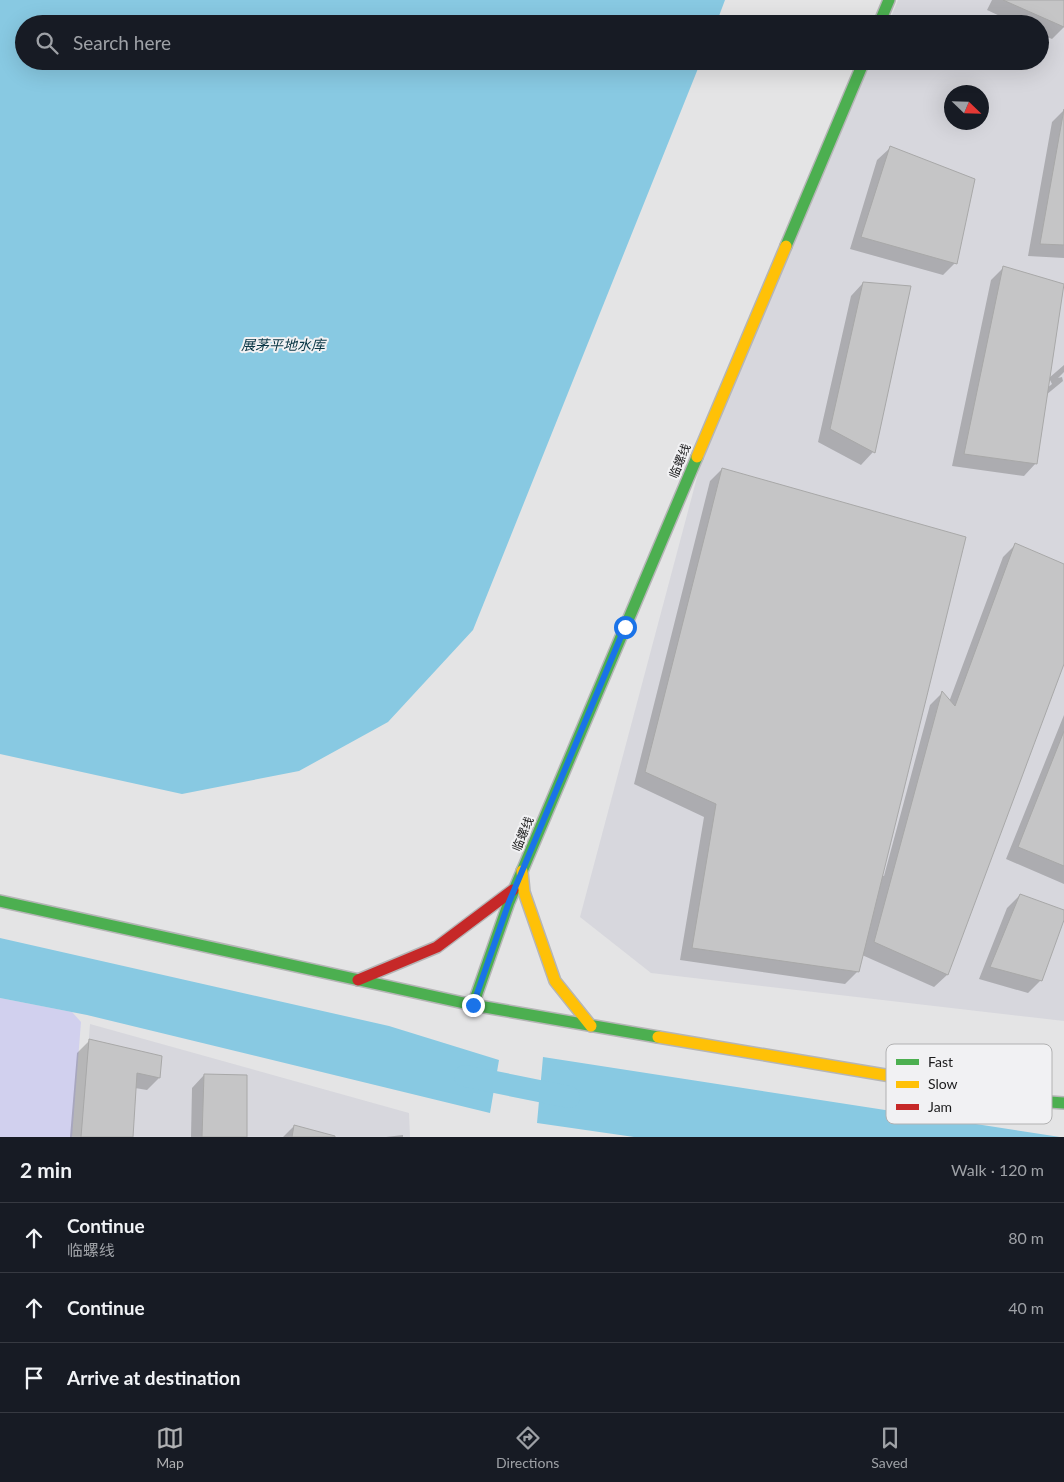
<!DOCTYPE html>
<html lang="en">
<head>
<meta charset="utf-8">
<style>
  :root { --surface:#171b24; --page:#20242c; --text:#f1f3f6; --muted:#9ea1a6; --line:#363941; --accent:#b0b1b3 }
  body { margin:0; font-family:Lato,"Noto Sans SC",sans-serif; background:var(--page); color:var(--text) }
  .compass { position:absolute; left:944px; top:85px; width:45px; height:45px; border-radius:50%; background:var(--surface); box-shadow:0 5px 20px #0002; rotate:113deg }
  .stop { position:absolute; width:15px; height:15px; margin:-11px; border:4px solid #1a73e8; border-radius:50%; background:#fff }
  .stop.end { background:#1a73e8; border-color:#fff; box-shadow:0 1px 5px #0008 }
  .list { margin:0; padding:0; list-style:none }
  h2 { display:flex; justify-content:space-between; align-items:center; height:65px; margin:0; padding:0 20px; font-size:21px }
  h2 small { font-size:16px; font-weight:400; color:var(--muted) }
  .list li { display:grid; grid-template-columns:32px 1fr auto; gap:15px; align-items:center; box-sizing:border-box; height:70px; padding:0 20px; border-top:1px solid var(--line) }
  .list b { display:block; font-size:19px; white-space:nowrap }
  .list p { margin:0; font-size:16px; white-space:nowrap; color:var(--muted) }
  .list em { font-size:16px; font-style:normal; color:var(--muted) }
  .icon { flex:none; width:28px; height:28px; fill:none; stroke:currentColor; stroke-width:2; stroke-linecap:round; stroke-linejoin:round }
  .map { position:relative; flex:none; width:1064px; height:1137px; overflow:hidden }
  .search { position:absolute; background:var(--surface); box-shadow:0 5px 20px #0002; left:15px; right:15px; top:15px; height:55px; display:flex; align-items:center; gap:12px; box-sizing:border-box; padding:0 18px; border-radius:28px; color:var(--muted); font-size:19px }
  .sheet { height:275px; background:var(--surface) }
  nav { display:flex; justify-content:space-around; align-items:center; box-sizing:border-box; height:70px; border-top:1px solid var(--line); background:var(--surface); font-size:14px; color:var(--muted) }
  nav a { display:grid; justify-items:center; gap:2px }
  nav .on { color:var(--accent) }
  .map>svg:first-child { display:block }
</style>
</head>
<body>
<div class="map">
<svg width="1064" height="1137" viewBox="0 0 1064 1137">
  <rect width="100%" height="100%" fill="#e4e4e5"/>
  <path fill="#d7d7dd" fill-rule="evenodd" d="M898,0H1064V1021L651,973L580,917L712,421L871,61H1040V24H888ZM952,92H982V122H952Z
    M90,1024L409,1113L410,1137H81Z"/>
  <path fill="#d1d0ee" d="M0,998L72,1012L81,1022L72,1137H0Z"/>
  <path fill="#88c9e2" d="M0,0H725L716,24H24V61H701L473,630L388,722L299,771L182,794L0,754Z
    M0,938L389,1026L499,1060L490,1113L87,1015L0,998Z
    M543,1057L1060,1137H634L537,1123Z"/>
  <path fill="#0003" d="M992,0H1064V27L1052,39L1040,34V24H1017L987,10Z
    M1064,110V258L1028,256L1052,122Z
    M890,148L955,263L943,275L850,249L877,160Z
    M1003,268L1047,388L1052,384L1049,378L1064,365V372L1058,378L1062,377L1063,381L1046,395L1036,463L1024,476L952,466L991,280Z
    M863,283L910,287L873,452L861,465L818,442L851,296Z
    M722,469L881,875L884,876L930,705L942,693L949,702L1003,557L1015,545L1064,566V661L947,975L934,987L862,955L858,971L845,984L680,960L704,817L634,784L710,481Z
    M1064,715V884L1006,859Z
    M1020,895L1064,911L1041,980L1028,993L979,979L1007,908Z
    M89,1041L159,1078L147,1090L135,1088L132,1137H70L77,1053Z
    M204,1075L246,1137H191L192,1088Z
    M294,1126L333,1137H283Z
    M403,1135V1137H386Z"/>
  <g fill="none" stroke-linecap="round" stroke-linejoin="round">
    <path stroke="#88c9e2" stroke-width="22" d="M465,1076L569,1097"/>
  </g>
  <path fill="#c5c5c6" stroke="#a8a8a8" d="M1003,0H1064V27Z
    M1064,109V245L1040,244Z
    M890,146L975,179L957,264L861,237Z
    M1003,266L1064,284L1037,464L964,454Z
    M863,282L911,286L875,453L830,429Z
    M722,468L966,537L859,972L692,948L716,804L645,772Z
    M1015,543L1064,564V664L948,975L874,942L942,691L955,706Z
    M1064,731V866L1018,847Z
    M1020,894L1064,910V920L1042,981L990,967Z
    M89,1039L162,1056L160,1078L137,1073L133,1137H81Z
    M204,1074L247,1075V1137H202Z
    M294,1125L335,1136V1137H292Z"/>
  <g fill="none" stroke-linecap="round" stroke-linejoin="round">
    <defs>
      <path id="fast" d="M879,24L889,0
        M786,246L864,61
        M0,901L473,1005L658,1037
        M473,1005L509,902L697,457
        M903,1078L1036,1101L1064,1103"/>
      <path id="slow" d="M697,457L786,246
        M522,871L524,892L555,981L591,1026
        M658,1037L903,1078"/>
      <path id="jam" d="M358,980L437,947L513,890"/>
    </defs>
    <use href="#fast" stroke="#b5b5b6" stroke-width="14"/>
    <use href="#slow" stroke="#b5b5b6" stroke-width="14"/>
    <use href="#jam" stroke="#b5b5b6" stroke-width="14"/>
    <use href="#fast" stroke="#4caf50" stroke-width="11"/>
    <use href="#slow" stroke="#ffc107" stroke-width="11"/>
    <use href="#jam" stroke="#c62828" stroke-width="11"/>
  </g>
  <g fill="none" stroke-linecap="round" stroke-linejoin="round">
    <path stroke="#1a73e8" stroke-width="6" d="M473,1005L509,902L625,627"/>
  </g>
  <g text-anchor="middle" stroke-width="4" stroke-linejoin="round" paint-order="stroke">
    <g font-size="12" fill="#1b1b1c" stroke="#f1f1f3">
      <text transform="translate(680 461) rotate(-67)" y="4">临螺线</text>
      <text transform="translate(523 834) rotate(-67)" y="4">临螺线</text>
    </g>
    <g font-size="14" font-style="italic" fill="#093544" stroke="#f1f1f3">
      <text x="283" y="350">展茅平地水库</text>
    </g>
  </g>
  <rect x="886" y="1044" width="166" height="80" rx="8" fill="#f1f1f3" stroke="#b1b1b2" stroke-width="1"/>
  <rect x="896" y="1059" width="23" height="6" fill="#4caf50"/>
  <rect x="896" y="1081" width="23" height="7" fill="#ffc107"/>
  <rect x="896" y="1104" width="23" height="6" fill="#c62828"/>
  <g font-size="14" fill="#1b1b1c">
    <text x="928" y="1067">Fast</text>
    <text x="928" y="1089">Slow</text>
    <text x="928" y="1112">Jam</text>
  </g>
</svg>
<svg class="compass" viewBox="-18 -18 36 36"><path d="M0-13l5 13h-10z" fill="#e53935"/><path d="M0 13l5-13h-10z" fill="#9ea1a6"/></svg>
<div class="stop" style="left:625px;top:627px"></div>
<div class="stop end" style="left:473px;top:1005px"></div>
<div class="search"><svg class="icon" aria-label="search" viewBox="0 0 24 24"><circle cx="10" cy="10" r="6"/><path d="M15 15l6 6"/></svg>Search here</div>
</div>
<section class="sheet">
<h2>2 min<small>Walk · 120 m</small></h2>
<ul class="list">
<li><svg class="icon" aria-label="ahead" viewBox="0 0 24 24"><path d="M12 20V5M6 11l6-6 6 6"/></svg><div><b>Continue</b><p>临螺线</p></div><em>80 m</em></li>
<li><svg class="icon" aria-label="ahead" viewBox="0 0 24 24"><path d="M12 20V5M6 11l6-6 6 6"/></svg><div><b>Continue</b></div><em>40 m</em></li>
<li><svg class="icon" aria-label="arrive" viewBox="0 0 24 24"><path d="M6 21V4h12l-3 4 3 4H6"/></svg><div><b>Arrive at destination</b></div></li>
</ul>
</section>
<nav>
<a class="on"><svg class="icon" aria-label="map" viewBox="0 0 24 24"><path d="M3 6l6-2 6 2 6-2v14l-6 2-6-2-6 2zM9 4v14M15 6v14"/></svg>Map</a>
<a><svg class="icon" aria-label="directions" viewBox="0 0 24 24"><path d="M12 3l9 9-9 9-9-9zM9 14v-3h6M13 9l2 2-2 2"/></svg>Directions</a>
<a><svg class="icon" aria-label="saved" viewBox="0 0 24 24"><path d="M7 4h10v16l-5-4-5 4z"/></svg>Saved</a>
</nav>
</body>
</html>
